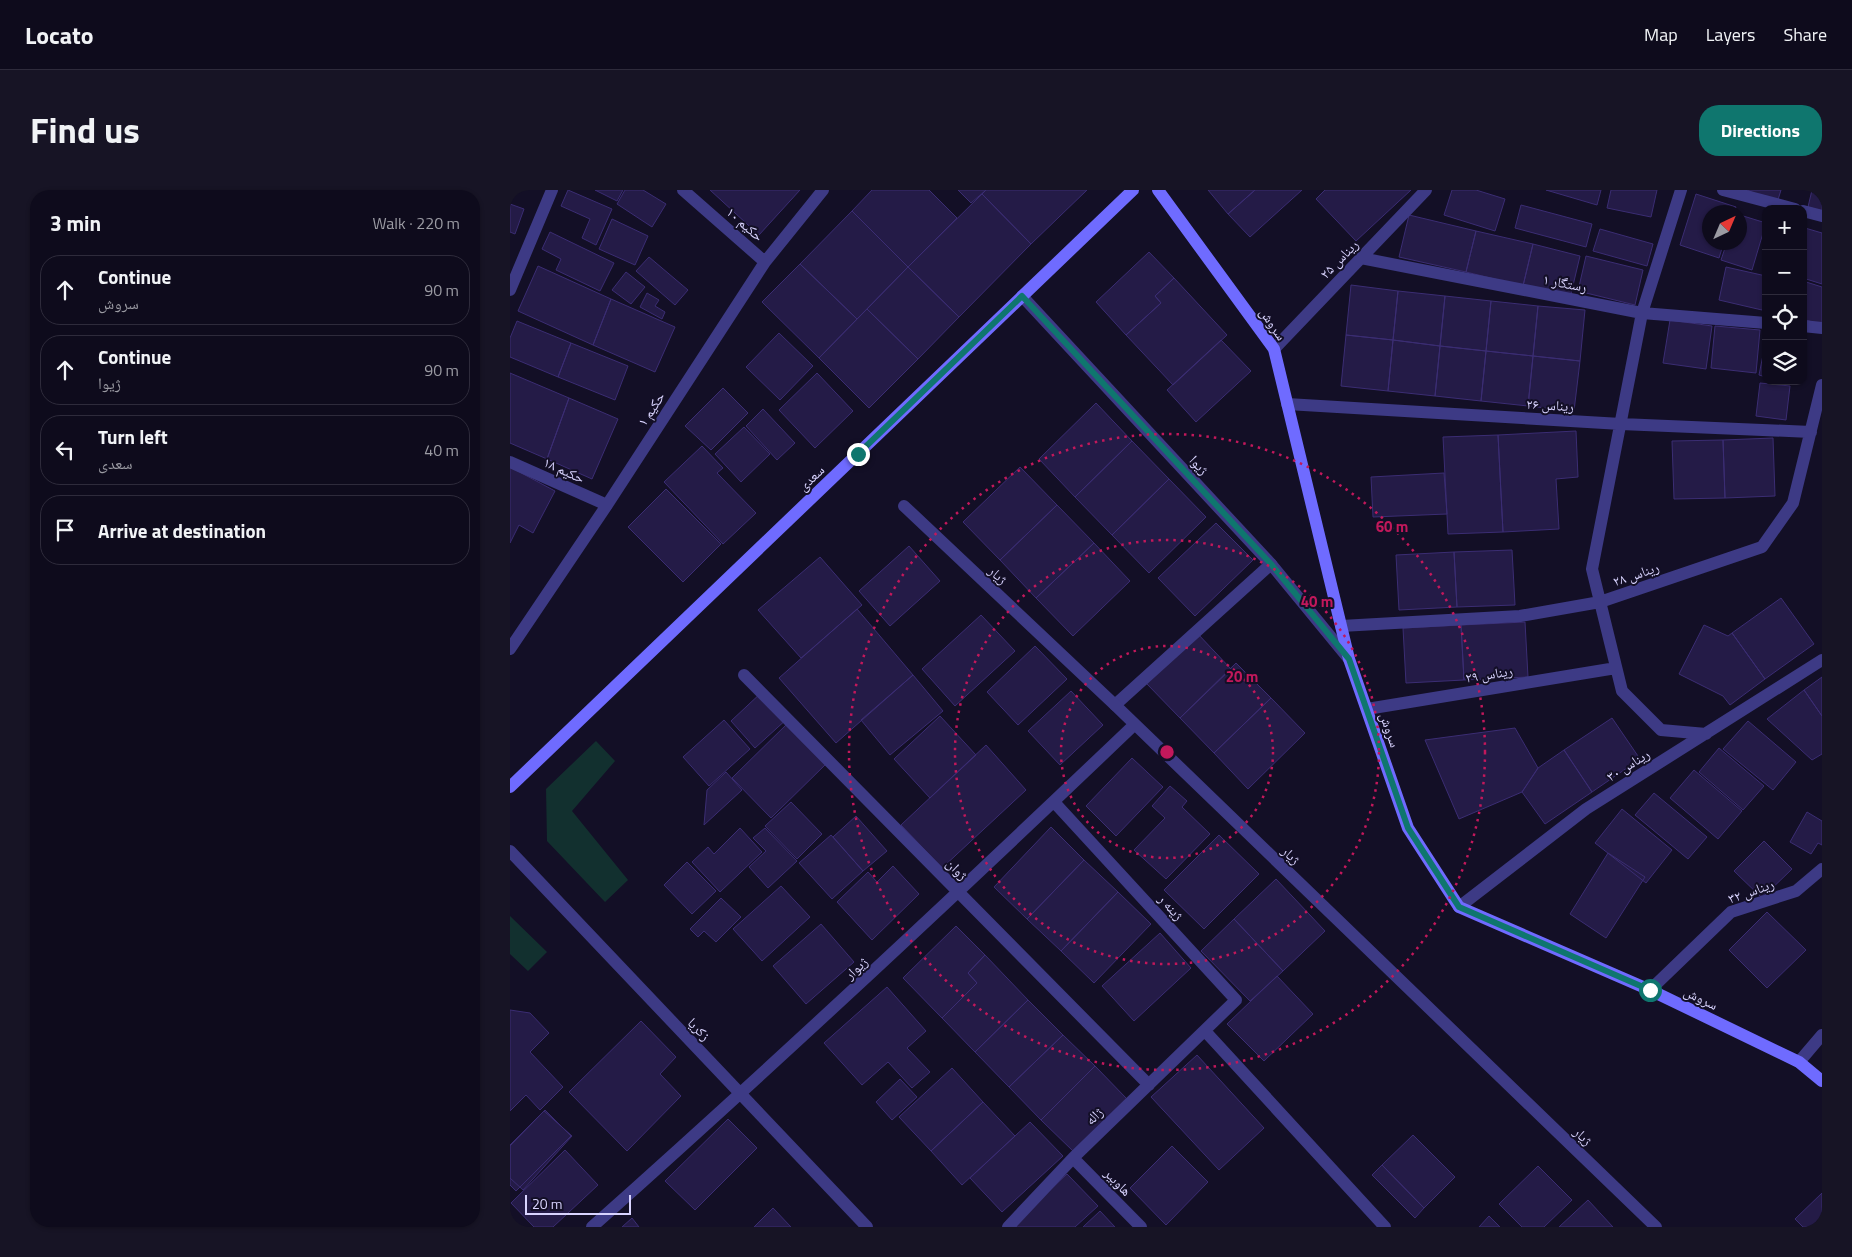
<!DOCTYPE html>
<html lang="en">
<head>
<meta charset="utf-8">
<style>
  :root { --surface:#0e0b1c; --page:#171425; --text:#f1f3f6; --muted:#9b9ba3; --line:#2e2b3b; --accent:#0f766e }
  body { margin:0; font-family:"Titillium Web","Noto Naskh Arabic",sans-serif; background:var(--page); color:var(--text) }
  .controls { position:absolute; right:15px; top:15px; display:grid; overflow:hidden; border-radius:10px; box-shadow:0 1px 4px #0004 }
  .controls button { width:45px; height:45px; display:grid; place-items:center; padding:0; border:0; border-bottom:1px solid var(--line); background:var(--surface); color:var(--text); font:25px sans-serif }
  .compass { position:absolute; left:1192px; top:15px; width:45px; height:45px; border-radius:50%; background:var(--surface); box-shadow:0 1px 4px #0004; rotate:44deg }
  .scale { position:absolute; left:15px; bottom:12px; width:106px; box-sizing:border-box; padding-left:5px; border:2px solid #d9d4ff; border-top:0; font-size:14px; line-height:18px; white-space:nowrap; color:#d9d4ff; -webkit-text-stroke:4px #130f26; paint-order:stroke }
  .stop { position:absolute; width:15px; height:15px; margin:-11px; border:4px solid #0f766e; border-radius:50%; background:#fff }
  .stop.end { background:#0f766e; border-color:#fff; box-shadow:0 1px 5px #0008 }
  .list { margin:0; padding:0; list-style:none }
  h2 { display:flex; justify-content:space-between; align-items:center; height:65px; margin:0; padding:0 20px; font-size:21px }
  h2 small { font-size:16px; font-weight:400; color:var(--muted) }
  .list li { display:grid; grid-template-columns:32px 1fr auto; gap:15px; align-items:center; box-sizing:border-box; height:70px; margin:0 10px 10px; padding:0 10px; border:1px solid var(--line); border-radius:20px }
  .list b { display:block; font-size:19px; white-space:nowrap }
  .list p { margin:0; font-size:16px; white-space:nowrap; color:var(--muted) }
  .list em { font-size:16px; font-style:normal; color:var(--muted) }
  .icon { flex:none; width:28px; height:28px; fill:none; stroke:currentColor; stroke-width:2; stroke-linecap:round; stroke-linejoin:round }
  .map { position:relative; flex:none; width:1312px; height:1037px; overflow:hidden; border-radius:20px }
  header { display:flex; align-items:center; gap:30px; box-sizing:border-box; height:70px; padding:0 25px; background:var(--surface); border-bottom:1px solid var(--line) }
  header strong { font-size:24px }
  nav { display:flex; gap:28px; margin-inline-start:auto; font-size:18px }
  .intro { display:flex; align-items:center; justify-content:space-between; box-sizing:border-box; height:120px; padding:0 30px }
  h1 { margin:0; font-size:35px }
  .button { padding:12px 22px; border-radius:20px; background:var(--accent); color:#fff; font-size:18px; font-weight:700 }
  main { display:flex; gap:30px; padding:0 30px }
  aside { flex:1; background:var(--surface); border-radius:20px; box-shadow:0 1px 4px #0004 }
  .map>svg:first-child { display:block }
</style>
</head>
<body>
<header>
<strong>Locato</strong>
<nav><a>Map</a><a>Layers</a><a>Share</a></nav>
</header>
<div class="intro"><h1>Find us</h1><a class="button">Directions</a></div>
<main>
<aside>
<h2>3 min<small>Walk · 220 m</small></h2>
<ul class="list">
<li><svg class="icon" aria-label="ahead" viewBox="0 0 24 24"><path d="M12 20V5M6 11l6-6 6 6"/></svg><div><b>Continue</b><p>سروش</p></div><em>90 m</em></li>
<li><svg class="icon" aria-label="ahead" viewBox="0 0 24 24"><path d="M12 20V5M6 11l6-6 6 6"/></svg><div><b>Continue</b><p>ژیوا</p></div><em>90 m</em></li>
<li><svg class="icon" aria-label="left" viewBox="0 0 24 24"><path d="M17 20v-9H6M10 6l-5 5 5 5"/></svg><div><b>Turn left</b><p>سعدی</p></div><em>40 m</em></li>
<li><svg class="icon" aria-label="arrive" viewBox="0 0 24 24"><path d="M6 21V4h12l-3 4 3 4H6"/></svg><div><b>Arrive at destination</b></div></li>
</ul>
</aside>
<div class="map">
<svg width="1312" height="1037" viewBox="0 0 1312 1037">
  <rect width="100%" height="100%" fill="#130f26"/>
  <path fill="#12302f" d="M86,551L105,571L62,621L118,690L95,712L37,651L36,599Z
    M0,726L37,762L18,781L0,764Z"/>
  <path fill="#241b47" stroke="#3b2d73" d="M58,0L102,19L86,55L72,48L80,29L51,16Z
    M85,0H113L107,11Z
    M115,0H133L156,14L142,37L107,14Z
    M200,0H290L249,45Z
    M362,0H419L447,28L398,77L342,21Z
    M448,0H476L461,13Z
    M476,0H577L521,54L472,4Z
    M698,0H745L718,24Z
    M745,0H792L740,47L718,24Z
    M815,0H901L846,51L806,9Z
    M942,0H966L995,9L985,41L934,25Z
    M1036,0H1091L1087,15Z
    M1101,0H1147L1141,27L1097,18Z
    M1237,0H1271L1267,13Z
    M1302,0H1312V21L1298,17Z
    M472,4L521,54L449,127L398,77Z
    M1186,4L1226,17L1224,22H1200V52H1214L1209,68L1170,55Z
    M0,14L14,19L5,44L0,42Z
    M1011,15L1082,34L1076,57L1005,38Z
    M342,21L398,77L347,129L290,74Z
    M899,25L966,41L956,82L889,67Z
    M1230,25L1256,33L1242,80L1211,70L1217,52H1230Z
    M102,29L138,46L125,75L89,59Z
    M1295,38L1312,43V94L1293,88V45Z
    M1090,39L1143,54L1137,76L1083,61Z
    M966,41L1023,54L1013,96L956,82Z
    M40,42L104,73L90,101L46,80L51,69L32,59Z
    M1023,54L1070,66L1060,108L1013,96Z
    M639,62L664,88L645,106L651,113L616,145L586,112Z
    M1076,66L1133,80L1125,115L1068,101Z
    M139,67L178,100L165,115L126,81Z
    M290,74L347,129L309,168L252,112Z
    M28,76L101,109L83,155L8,121Z
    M398,77L449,127L408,169L357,119Z
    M1216,77L1256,86V104L1252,120L1209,110Z
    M116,82L135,97L121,114L102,100Z
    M664,88L717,145L663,195L616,145L651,113L645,106Z
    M1293,91L1312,97V135L1293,129Z
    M841,95L888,101L883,150L836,145Z
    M888,101L935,106L930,156L883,150Z
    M137,103L149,110L145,116L155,122L152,129L130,117Z
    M935,106L981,111L976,161L930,156Z
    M101,109L165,137L145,182L83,155Z
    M981,111L1028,116L1023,166L976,161Z
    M1028,116L1075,120L1070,171L1023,166Z
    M357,119L408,169L359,218L309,168Z
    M1160,130L1202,136L1196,179L1153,173Z
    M7,131L61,153L48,187L0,167V148Z
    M1205,136L1250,140L1246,183L1201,178Z
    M269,143L303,176L270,210L236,177Z
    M836,145L883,150L878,201L831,196Z
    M711,150L741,181L686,232L657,200Z
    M883,150L930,156L925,206L878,201Z
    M1256,150V187L1249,185Z
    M61,153L118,176L105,210L48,187Z
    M930,156L976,161L971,211L925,206Z
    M976,161L1023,166L1018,216L971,211Z
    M1023,166L1070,171L1064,221L1018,216Z
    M0,183L59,208L37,269L0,253Z
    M307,183L343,221L305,258L269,220Z
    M1250,193L1280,196L1276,230L1246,226Z
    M213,198L238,223L201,260L175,236Z
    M59,208L108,229L82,289L37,269Z
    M586,213L622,251L565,307L529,269Z
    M253,219L285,253L267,270L236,236Z
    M234,237L260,264L231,292L205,264Z
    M1066,241L1068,287L1046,289L1049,339L993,342L988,245Z
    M988,245L993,342L938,344L933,247Z
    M1263,248L1265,306L1215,308L1213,250Z
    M1213,250L1215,308L1164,309L1162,251Z
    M622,251L659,289L602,345L565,307Z
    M192,256L213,278L207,283L246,323L213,354L154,292Z
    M0,277L45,301L23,343L9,335L0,353Z
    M510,277L547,315L490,370L453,332Z
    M934,283L937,324L863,327L861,287Z
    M659,289L696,327L639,383L602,345Z
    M156,299L211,354L173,392L118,337Z
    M547,315L584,353L526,408L490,370Z
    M706,333L743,370L685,426L648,388Z
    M584,353L620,391L563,446L526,408Z
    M399,356L430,391L380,436L349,401Z
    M1002,360L1005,415L947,417L944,362Z
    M944,362L947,417L889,420L886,365Z
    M310,367L352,415L291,468L248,420Z
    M1271,408L1304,454L1255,489L1222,443Z
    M347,419L403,485L326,553L269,488Z
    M471,425L505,461L445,516L412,479Z
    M1015,432L1018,487L954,490L951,435Z
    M951,435L954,490L896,493L893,438Z
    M1194,435L1218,446L1222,443L1255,489L1220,515L1213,506L1169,484Z
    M687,443L721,479L670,528L636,493Z
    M525,456L557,489L508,535L477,502Z
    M726,473L761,508L704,563L670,528Z
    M403,485L433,521L380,565L351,530Z
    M1312,487V526L1294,500Z
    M1294,500L1312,526V564L1302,570L1257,529Z
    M253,501L278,528L245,558L221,531Z
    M561,501L593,535L550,575L518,541Z
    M761,508L795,543L738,599L704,563Z
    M430,526L466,565L420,608L384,569Z
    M1102,528L1130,569L1082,602L1054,560Z
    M214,530L240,559L199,596L173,567Z
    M280,531L319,571L261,628L222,588Z
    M1238,531L1286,572L1263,600L1213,559Z
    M1005,538L1028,578L1012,602L949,629L915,550Z
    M476,555L516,600L432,678L391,635Z
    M1209,558L1254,596L1233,620L1189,582Z
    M1054,560L1082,602L1035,634L1012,602L1028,578Z
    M622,568L653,597L606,646L576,616Z
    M1184,580L1232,621L1208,649L1160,608Z
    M216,582L232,600L194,635L197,600Z
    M660,596L677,611L672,617L700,644L656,689L624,660L655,628L642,616Z
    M1144,603L1197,647L1178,669L1125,625Z
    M281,612L312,644L287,669L255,636Z
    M1112,619L1162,660L1136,693L1085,653Z
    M1297,622L1312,631V655L1308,653L1301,664L1280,652Z
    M346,626L377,661L353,681L323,647Z
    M541,637L574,670L517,729L484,697Z
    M230,638L252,662L210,702L182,672L198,657L204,664Z
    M255,638L287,671L258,698L239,677L256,661L243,648Z
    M321,645L353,681L322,709L289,673Z
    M709,645L749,684L694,739L654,700Z
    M1254,651L1282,679L1252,708L1224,681Z
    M1098,663L1135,687L1096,748L1060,724Z
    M574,670L608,702L551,761L517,729Z
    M177,672L206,701L182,724L154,695Z
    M383,676L409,704L362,750L327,712L358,682L367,692Z
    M766,689L815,741L773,781L724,729Z
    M271,696L300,727L252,771L223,739Z
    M608,702L641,734L584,793L551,761Z
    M211,708L231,727L206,752L194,741L188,747L180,739Z
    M1257,722L1296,760L1257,798L1219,760Z
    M724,729L773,781L740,811L691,761Z
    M311,734L344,772L296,814L263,776Z
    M446,736L475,765L458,783L467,793L432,828L393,788Z
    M650,743L681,778L624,831L592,796Z
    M475,765L518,810L465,862L432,828L467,793L458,783Z
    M767,786L803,824L754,871L717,834Z
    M377,797L416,841L397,858L420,882L402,898L378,872L352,895L314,853Z
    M518,810L553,845L499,897L465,862Z
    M0,820L20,823L39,843L20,862L53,897L30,920L16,905L0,921Z
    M131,831L166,867L150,884L171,906L117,961L59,902Z
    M553,845L585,876L531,930L499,897Z
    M687,865L754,938L709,980L641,907Z
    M585,876L617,909L564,962L531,930Z
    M442,878L473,912L421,961L389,927Z
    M390,889L407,907L382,930L366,912Z
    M473,912L505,946L452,995L421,961Z
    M35,920L61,946L6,1001L0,995V955Z
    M34,921L62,946L13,1000L0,988V956Z
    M218,929L247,958L185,1020L155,991Z
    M520,932L553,966L492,1022L460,988Z
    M903,945L945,987L914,1018L872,975Z
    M662,956L698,992L656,1035L620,998Z
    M55,960L88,995L43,1037H24L1,1013Z
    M872,975L914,1018L905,1028L862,985Z
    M1028,976L1062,1010L1034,1037H1012L989,1014Z
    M557,984L588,1016L565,1037H507L504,1034Z
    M1312,1003V1037H1293L1285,1029Z
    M1078,1010L1103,1037H1049Z
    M263,1018L281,1037H244Z
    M590,1021L605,1037H573Z
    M979,1026L990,1037H969Z
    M122,1028L129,1037H112Z"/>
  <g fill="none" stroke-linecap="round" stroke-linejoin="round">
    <path stroke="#3d3a85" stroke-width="12" d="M605,515L761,374"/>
    <path stroke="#3d3a85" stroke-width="12" d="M173,0L255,72
      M1171,0L1132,123L1082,379L1112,501L1151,540L1196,544
      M1213,0L1285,19
      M1293,21L1312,26
      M851,68L1132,123L1256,133
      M0,100L42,0
      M512,106L761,374L839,469
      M1293,136L1312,138
      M764,159L916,0
      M777,214L1111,234L1301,242
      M0,272L97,315
      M394,316L605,515L1146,1037
      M831,436L1010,426L1090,412L1252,357L1283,313L1312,195
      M0,459L97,315L255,72L313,0
      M234,485L639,895
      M857,519L1106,478
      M0,661L357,1037
      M949,717L1076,619L1312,470
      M1140,800L1221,722L1286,701L1312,679
      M695,841L875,1037
      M1289,872L1312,845
      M563,968L631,1037
      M82,1037C266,873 446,705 624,535
      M498,1037L563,968L726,810L544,612"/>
    <path stroke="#6f6bff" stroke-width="12" d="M648,0L764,159L839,469L898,638L949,717L1140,800L1289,872L1312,891
      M0,597L623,0"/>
  </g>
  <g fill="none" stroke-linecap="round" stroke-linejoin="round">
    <path stroke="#0f766e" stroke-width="6" d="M348,264L512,106L761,374L839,469L898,638L949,717L1140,800"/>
  </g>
  <g fill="none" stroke="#c2185b" stroke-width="2.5" stroke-dasharray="2.5 5">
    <circle cx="657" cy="562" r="106"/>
    <circle cx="657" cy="562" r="212"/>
    <circle cx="657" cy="562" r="318"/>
  </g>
  <g text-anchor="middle" stroke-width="4" stroke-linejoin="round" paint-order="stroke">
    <g font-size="14" fill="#d9d4ff" stroke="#130f26">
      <text transform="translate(235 34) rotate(41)" y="5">حکیم ۱۰</text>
      <text transform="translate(829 69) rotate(-46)" y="5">ریناس ۲۵</text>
      <text transform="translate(1055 93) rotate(11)" y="5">رستگار ۱</text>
      <text transform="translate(763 134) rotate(56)" y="5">سروش</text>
      <text transform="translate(1040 215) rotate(3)" y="5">ریناس ۲۶</text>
      <text transform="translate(141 219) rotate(-57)" y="5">حکیم ۱</text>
      <text transform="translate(689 275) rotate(47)" y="5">ژیوا</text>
      <text transform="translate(54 280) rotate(24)" y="5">حکیم ۱۸</text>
      <text transform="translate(301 288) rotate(-44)" y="5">سعدی</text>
      <text transform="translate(1126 384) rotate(-19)" y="5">ریناس ۲۸</text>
      <text transform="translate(488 385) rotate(43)" y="5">ژیار</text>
      <text transform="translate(979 484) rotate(-9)" y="5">ریناس ۲۹</text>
      <text transform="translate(880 540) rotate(71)" y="5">سروش</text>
      <text transform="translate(1118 575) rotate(-32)" y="5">ریناس ۳۰</text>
      <text transform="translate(781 665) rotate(44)" y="5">ژیار</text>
      <text transform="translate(447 679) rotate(45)" y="5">ژوان</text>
      <text transform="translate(1241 701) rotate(-20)" y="5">ریناس ۳۲</text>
      <text transform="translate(661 717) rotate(48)" y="5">ژینه ر</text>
      <text transform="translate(346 778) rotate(-43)" y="5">ژیوار</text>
      <text transform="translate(1191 808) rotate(26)" y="5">سروش</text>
      <text transform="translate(189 839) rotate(46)" y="5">زکریا</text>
      <text transform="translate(584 926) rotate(-44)" y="5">ژاله</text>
      <text transform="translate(1073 946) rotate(44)" y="5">ژیار</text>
      <text transform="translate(608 992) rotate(46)" y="5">هاوبیر</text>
    </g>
  </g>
  <circle cx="657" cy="562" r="8" fill="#c2185b" stroke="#130f26" stroke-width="2.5"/>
  <g font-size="15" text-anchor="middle" font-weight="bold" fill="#c2185b" stroke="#130f26" stroke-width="4" stroke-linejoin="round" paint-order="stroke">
    <text x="882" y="342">60 m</text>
    <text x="807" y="417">40 m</text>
    <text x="732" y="492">20 m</text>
  </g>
</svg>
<div class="controls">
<button>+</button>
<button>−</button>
<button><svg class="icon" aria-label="locate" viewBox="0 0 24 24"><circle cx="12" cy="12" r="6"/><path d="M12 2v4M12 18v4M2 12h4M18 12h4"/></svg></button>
<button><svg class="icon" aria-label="layers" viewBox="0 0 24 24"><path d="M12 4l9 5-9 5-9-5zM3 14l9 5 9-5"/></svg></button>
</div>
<svg class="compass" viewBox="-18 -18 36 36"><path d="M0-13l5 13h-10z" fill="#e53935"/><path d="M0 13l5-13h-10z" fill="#9b9ba3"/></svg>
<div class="scale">20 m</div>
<div class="stop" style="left:1140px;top:800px"></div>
<div class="stop end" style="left:348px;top:264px"></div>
</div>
</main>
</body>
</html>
